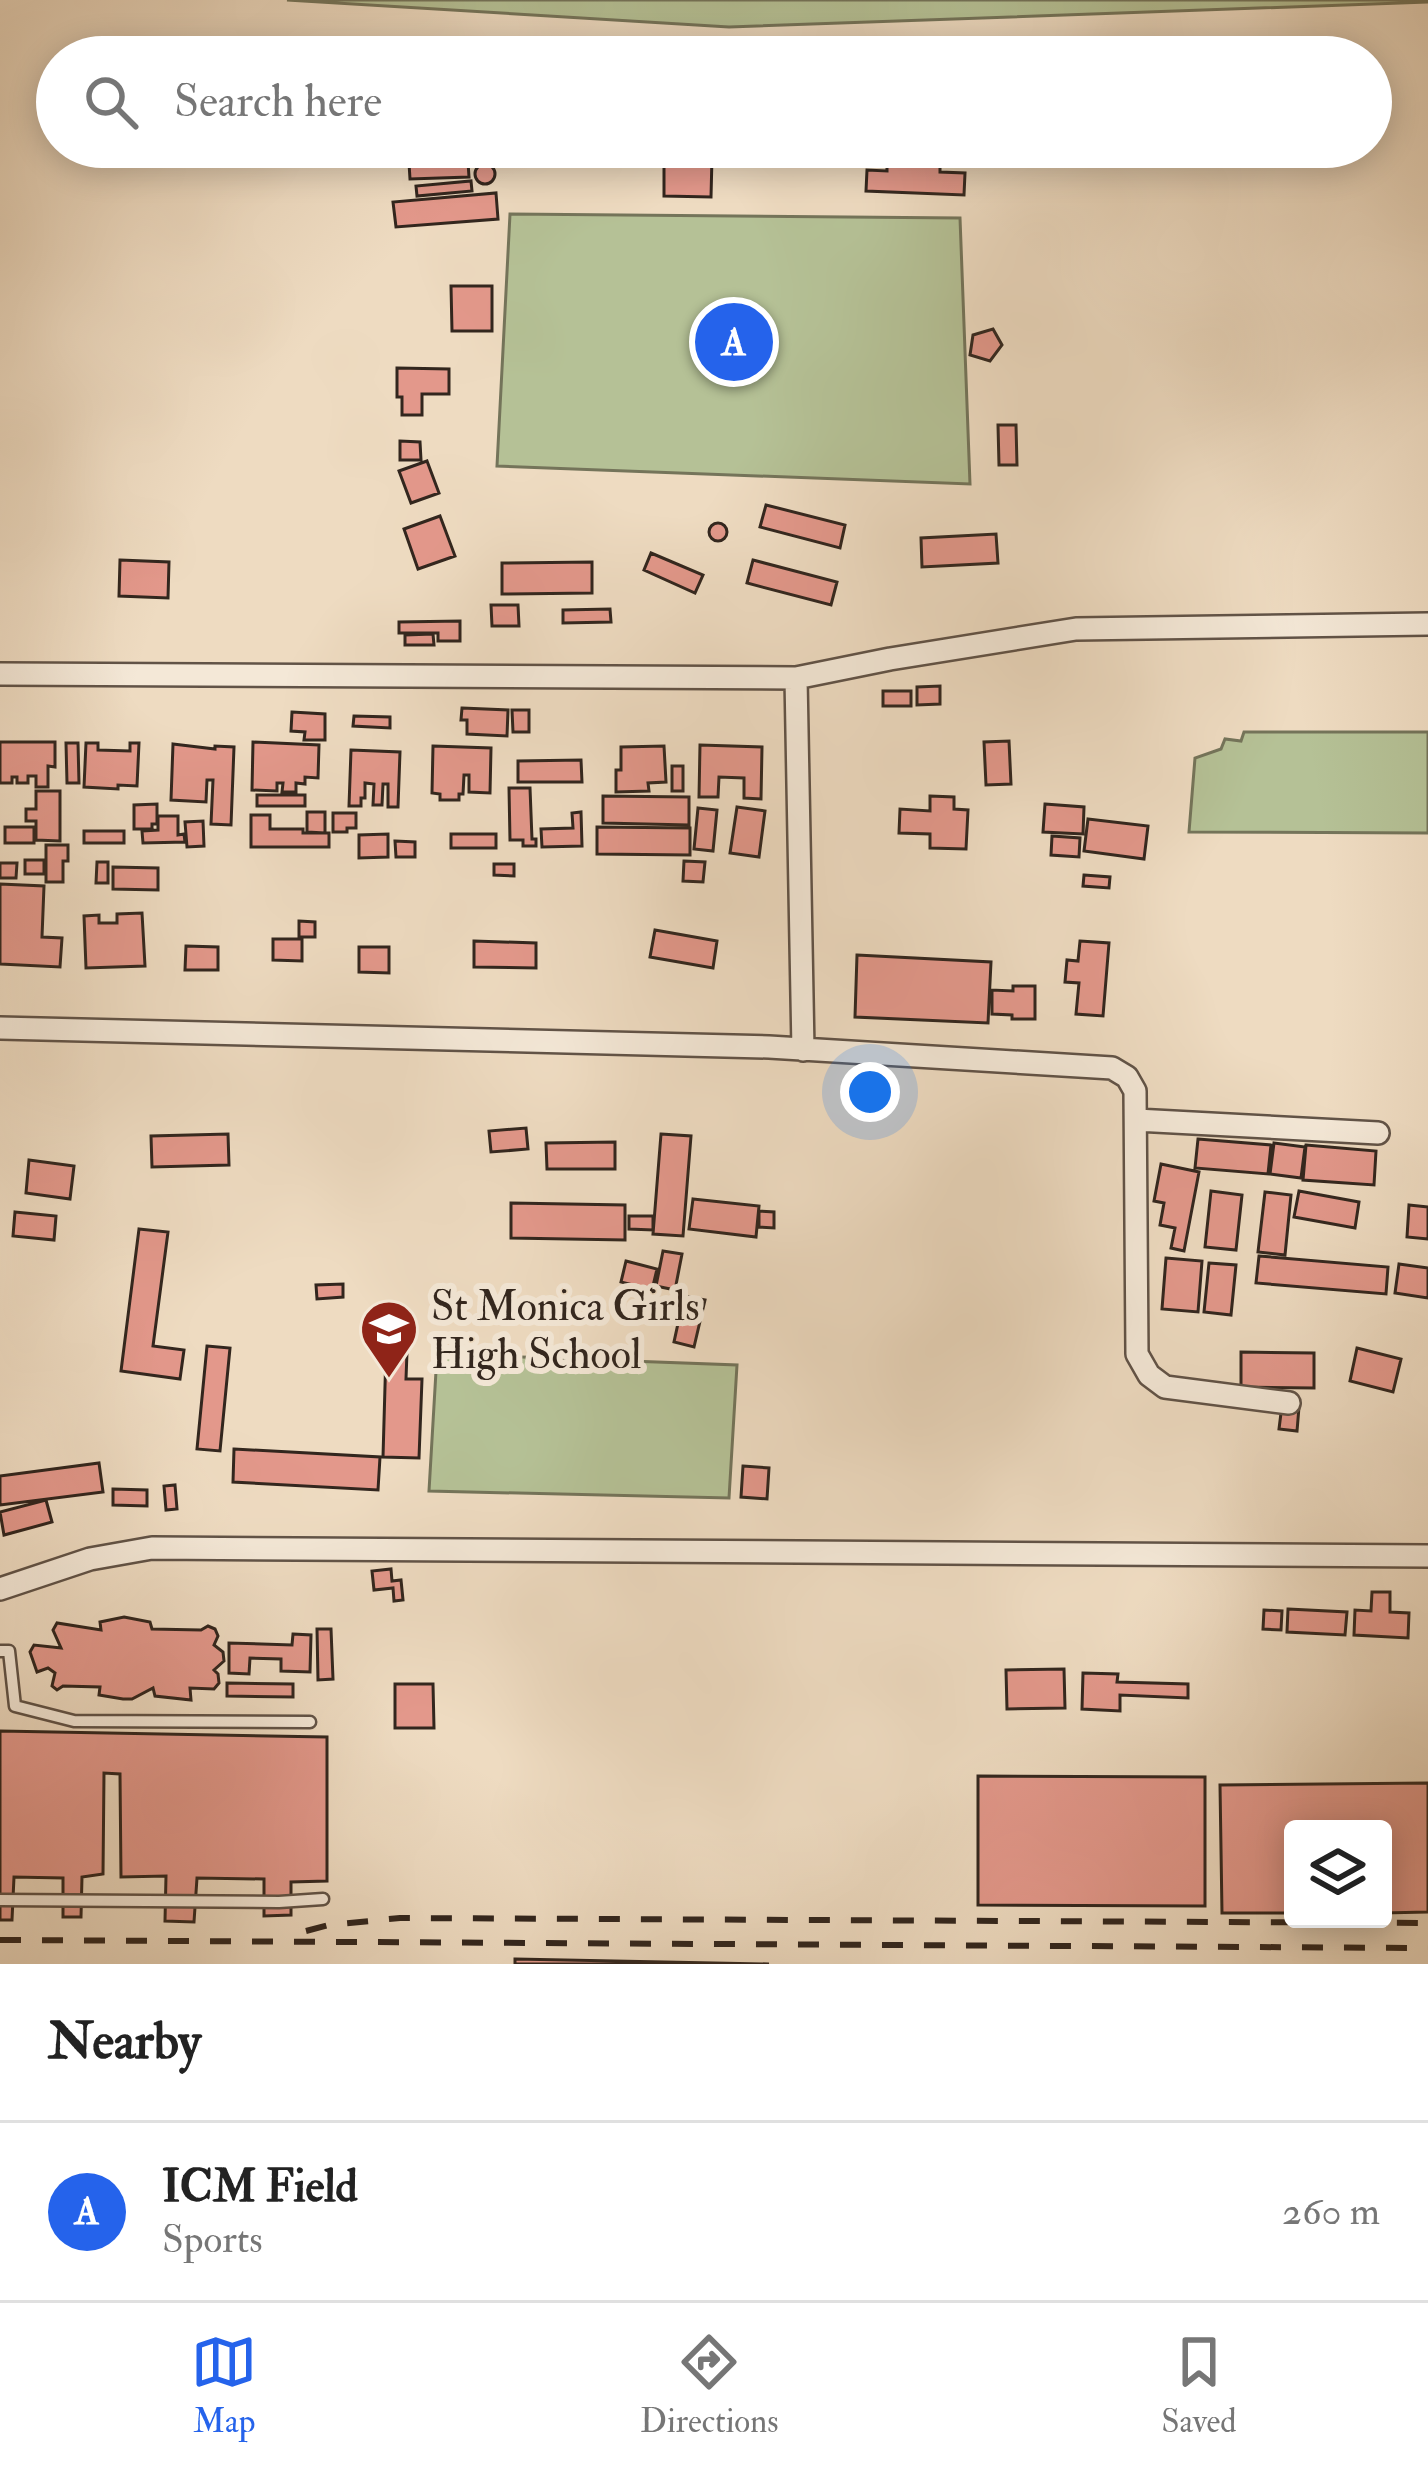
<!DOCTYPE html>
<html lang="en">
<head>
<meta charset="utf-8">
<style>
  :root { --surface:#fff; --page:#f6f6f6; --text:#222; --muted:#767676; --line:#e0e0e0; --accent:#2563eb }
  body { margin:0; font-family:"IM FELL Double Pica",serif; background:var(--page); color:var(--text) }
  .controls { position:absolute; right:36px; bottom:36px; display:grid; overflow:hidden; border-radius:12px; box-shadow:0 6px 30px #0003 }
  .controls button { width:108px; height:108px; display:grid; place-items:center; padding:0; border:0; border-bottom:3px solid var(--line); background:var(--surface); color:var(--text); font:60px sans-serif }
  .you { position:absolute; left:870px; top:1092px; width:42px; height:42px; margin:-30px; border:9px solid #fff; border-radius:50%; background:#1a73e8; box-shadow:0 0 0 18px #1a73e833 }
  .badge { display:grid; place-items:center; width:78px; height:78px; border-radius:50%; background:var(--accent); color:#fff; font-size:39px; font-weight:700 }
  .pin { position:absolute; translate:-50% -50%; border:6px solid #fff; box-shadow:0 3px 12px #0006 }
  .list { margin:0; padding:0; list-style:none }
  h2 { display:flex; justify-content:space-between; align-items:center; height:156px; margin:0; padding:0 48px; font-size:51px }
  h2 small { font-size:39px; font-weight:400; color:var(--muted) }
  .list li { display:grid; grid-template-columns:78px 1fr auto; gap:36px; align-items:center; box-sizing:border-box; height:180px; padding:0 48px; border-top:3px solid var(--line) }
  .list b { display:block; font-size:45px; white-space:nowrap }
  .list p { margin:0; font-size:39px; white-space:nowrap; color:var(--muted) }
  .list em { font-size:39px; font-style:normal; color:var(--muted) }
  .icon { flex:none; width:66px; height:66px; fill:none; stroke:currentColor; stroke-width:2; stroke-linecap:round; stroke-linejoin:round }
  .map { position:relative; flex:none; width:1428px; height:1964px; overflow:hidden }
  .search { position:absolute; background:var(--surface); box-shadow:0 6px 30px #0003; left:36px; right:36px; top:36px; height:132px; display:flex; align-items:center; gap:30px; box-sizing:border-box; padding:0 42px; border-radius:66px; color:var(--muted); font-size:45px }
  .sheet { height:336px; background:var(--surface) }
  nav { display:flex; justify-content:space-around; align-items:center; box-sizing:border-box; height:168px; border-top:3px solid var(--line); background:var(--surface); font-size:33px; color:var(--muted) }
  nav a { display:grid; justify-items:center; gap:6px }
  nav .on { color:var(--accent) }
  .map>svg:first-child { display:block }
</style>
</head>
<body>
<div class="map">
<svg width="1428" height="1964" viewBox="0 0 1428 1964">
  <rect width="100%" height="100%" fill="#eedbc1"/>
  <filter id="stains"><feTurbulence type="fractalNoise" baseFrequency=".00167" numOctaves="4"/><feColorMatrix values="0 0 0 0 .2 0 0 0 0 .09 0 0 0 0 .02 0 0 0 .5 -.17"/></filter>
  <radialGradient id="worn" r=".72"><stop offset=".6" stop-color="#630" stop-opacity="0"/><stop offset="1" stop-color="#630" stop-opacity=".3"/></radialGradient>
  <path fill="#b5c196" stroke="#74745a" stroke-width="3" d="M287,0H1428V2L729,27Z
    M510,214L960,218L970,484L497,466Z
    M1244,732H1428V833L1189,832L1195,758L1221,749L1225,739L1241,741Z
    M437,1354L737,1365L729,1498L429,1491Z"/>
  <path fill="#e3988b" stroke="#32261e" stroke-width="3" d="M386,147H494L495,161L468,162L469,177L410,179L409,163L387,164Z
    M664,157H712L711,197L664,196Z
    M887,158L940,160V172L965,173L964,195L866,191L867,170L887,171Z
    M475 174a10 10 0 1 1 20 0a10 10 0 1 1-20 0Z
    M471,181L472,191L417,196L416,186Z
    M496,193L498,219L396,227L393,202Z
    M451,286H492V331H452Z
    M993,329L1002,345L990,361L970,355L973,335Z
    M397,368L449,369V394H422V415H402V397H397Z
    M998,425H1016L1017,465H999Z
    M400,441L420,442L421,460H400Z
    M427,461L439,493L411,503L399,471Z
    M766,505L845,525L840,548L760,527Z
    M440,516L455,556L418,569L404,529Z
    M709 532a9 9 0 1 1 18 0a9 9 0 1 1-18 0Z
    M996,534L998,563L922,567L921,538Z
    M651,553L703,575L695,593L644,570Z
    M120,560L169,562L168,598L119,596Z
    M753,560L837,582L831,605L747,583Z
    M592,562V593L502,594V563Z
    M491,605H518L519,626H492Z
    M610,609L611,622L563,623V610Z
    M460,621V641H438V633H399V622Z
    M433,634L434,645H405V635Z
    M940,686V704L917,705V687Z
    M883,691H911V706H883Z
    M462,708L508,710L507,736L467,734V720H461Z
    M512,710H529V732H513Z
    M292,712L325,714V740H304L305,732L291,731Z
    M354,716L390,717V728L353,726Z
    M1009,741L1011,784L986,785L984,742Z
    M0,742H55V767L48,766V787H36V776H28V783H17V777H12V783H0Z
    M253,742L319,745L318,778L305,777V784L296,783V792H282L283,783H277V791L252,790Z
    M66,743H78L79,783H67Z
    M86,743H98V750L130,751V743H139L137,786L118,785V789L84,787Z
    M173,744L215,749V746L234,747L231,825L211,824L213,780H207L206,802L171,800Z
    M700,745L762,747L761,799L744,798V778L719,777L718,797H699Z
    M433,746L491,748L490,793L469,792V775H464L463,794H459V800H440V794L432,793Z
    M664,746L666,782L648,783L649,791L616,792V770H621V747Z
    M351,750L400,752L398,807H388V784H383L382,805H373L374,784L365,783V798H361V806H349Z
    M581,760L582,782H518V761Z
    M672,766H683V791H672Z
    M509,788H530L532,839H536V846H523V840H510Z
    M36,791H60V841L36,840V821H26V809H36Z
    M257,795H305V806H257Z
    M603,796L689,797V825L603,823Z
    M930,796L954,797V809L968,810L966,849L930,848V834L899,833L900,809L930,811Z
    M157,804V824H152V829H134V805Z
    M1045,804L1084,807L1083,834L1043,832Z
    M737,807L765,811L759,857L730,853Z
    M698,808L717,810L713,851L694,849Z
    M307,812H325V833L307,832Z
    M581,812L582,846L542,847L541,829L573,828L572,813Z
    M333,813H356V828H347V832H333Z
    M251,815H270V829H303V833H329V847H251Z
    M158,816H178V835L184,834L185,842L143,843L142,831L158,830Z
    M1088,819L1148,826L1144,859L1084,851Z
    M203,821L204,846L187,847L185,822Z
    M5,827H34V843H5Z
    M597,827L690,828V855L597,854Z
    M84,831H124V843H84Z
    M388,834V857L359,858V835Z
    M451,834H496V848H451Z
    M1052,836L1080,838L1079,857L1051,855Z
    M395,841L415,842V857H396Z
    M46,845H68V861H63V882H46Z
    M25,860H44V874H25Z
    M684,861L705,862L703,882L683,881Z
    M97,862H108V883H96Z
    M0,863H17L16,878H0Z
    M494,864H514V876L494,875Z
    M113,867L158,868V890L113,889Z
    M1084,875L1110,877L1109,888L1083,886Z
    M0,884L44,886L42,937L62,938L60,967L0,964Z
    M142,913L145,966L86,968L84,916L99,915V923H117V914Z
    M299,921L315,922V937H299Z
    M655,930L717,941L713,968L650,957Z
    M273,939H302V961L273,960Z
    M474,941L536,943V968L474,967Z
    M1080,941L1109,943L1103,1016L1076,1014L1079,983L1065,982L1067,960L1078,961Z
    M186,946L218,947V970H185Z
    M359,947H389V973L359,972Z
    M857,955L991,962L988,1023L855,1017Z
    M1013,986H1035V1019H1012V1015L992,1014V990L1013,991Z
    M526,1128L528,1149L491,1152L489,1131Z
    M228,1134L229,1165L152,1167L151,1136Z
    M661,1134L691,1136L683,1236L653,1234Z
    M1198,1139L1271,1145L1268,1174L1195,1168Z
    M615,1142V1169H547L546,1143Z
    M1274,1143L1305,1147L1301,1178L1270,1174Z
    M1306,1145L1376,1151L1374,1185L1303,1180Z
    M29,1160L74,1166L70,1199L26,1193Z
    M1161,1164L1199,1172L1184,1251L1171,1248L1175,1228L1160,1225L1164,1203L1154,1201Z
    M1211,1191L1242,1195L1236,1250L1205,1247Z
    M1299,1191L1359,1202L1355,1228L1294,1217Z
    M1265,1192L1291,1195L1285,1255L1258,1252Z
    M693,1199L759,1206L756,1237L689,1229Z
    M511,1203L625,1205V1240L511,1238Z
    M1409,1205L1428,1207V1239L1407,1237Z
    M759,1211L774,1212V1228L759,1227Z
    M15,1212L56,1216L54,1240L13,1236Z
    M629,1216H653V1230L629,1229Z
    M139,1229L168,1232L153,1346L184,1350L180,1379L121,1371Z
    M663,1251L682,1254L675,1290L656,1286Z
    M1259,1256L1388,1267L1386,1294L1256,1283Z
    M1166,1258L1202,1261L1198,1312L1162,1309Z
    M626,1261L657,1269L652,1290L621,1282Z
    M1209,1263L1236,1265L1231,1315L1204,1312Z
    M1399,1264L1428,1268V1298L1395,1293Z
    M343,1284V1297L317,1299L316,1285Z
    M684,1296L705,1300L694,1347L674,1342Z
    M207,1346L230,1348L220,1451L197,1449Z
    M1357,1348L1401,1359L1393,1392L1350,1381Z
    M386,1351L407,1352L406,1379H422L419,1458L383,1457Z
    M1241,1352L1314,1353V1388L1241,1387Z
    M1282,1405L1299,1407L1297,1431L1279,1429Z
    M234,1449L380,1457L378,1490L233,1482Z
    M99,1463L103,1492L0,1505V1476Z
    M743,1466L769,1468L767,1499L741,1497Z
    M175,1485L177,1509L166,1510L164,1486Z
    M113,1489L147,1490V1506L113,1505Z
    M46,1500L52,1522L4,1535L0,1512Z
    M391,1569L392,1581L401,1580L403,1600L394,1601L393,1588L374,1590L372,1571Z
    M1372,1592H1390V1612L1409,1613L1408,1638L1354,1635L1355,1610L1371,1611Z
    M1288,1609L1347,1612L1345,1635L1287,1632Z
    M1264,1610L1282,1611L1281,1630L1263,1629Z
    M124,1617L150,1622L152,1629L201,1630L208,1626L215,1629L218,1636L214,1645L223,1652L224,1661L214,1670L218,1674L219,1683L214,1689L190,1688L191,1700L155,1696L153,1688L132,1699H123L99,1695L100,1687L63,1686L57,1690L52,1686L55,1673L48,1668L37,1672L30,1652L34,1645L61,1648L53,1630L57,1623L101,1630L100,1622Z
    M317,1629H331L333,1679L318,1680Z
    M293,1634L311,1635L310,1672L281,1671V1659L250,1658L249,1674L229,1673V1643L292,1645Z
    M1064,1669L1065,1708L1007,1709L1006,1670Z
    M1083,1673L1118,1674L1117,1682L1188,1684V1698L1120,1695V1711L1082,1709Z
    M227,1683L293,1684V1697L227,1696Z
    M395,1684H433L434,1728H395Z
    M0,1731L327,1737V1881L291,1882V1915L264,1916V1879L197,1878L194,1922L165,1921L166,1876L121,1877L120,1774L104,1773L103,1874L82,1877L81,1917H63V1878L14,1877L12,1920H0Z
    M978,1776L1205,1777V1906L978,1905Z
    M1428,1783V1912L1383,1913V1829H1293V1913H1222L1220,1785Z
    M515,1959L769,1964H515Z"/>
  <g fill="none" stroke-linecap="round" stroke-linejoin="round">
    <defs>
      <path id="service" d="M0,1651H9L15,1706L74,1721L310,1722
        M0,1900L279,1902L323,1899"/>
      <path id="minor" d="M0,674L796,678L890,659L1076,629L1428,624
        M796,678L803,1050
        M0,1028L769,1047L1112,1068L1127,1077L1135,1091L1137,1354L1149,1375L1165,1387L1289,1403
        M1136,1120L1378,1133
        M0,1589L90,1559L152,1548L1428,1556"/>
    </defs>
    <use href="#service" stroke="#615347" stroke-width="15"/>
    <use href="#minor" stroke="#615347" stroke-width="26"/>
    <use href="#service" stroke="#f4e8d7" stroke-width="10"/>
    <use href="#minor" stroke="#f4e8d7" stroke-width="21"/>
    <path stroke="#32261e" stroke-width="6" stroke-dasharray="21 21" stroke-linecap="butt" d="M306,1931L329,1925L400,1918L1428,1923
      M0,1940L1428,1948"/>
  </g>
  <defs>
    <symbol id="school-pin" viewBox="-11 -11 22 30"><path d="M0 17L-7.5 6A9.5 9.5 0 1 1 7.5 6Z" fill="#8f2418" stroke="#f4e8d7"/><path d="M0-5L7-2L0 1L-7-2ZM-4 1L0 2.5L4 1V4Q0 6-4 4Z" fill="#fff"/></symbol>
  </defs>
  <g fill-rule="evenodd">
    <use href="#school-pin" x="356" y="1296" width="66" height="90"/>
  </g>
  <g text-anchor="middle" stroke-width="12" stroke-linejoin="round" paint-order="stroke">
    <g font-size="42" fill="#32261e" stroke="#f4e8d7" text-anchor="start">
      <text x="431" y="1320">St Monica Girls<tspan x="431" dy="48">High School</tspan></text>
    </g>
  </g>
  <rect width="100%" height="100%" filter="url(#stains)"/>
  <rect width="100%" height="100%" fill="url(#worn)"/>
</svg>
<div class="controls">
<button><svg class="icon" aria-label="layers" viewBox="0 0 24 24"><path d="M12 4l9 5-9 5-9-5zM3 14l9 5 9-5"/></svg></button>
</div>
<div class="you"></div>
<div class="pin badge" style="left:734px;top:342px">A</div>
<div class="search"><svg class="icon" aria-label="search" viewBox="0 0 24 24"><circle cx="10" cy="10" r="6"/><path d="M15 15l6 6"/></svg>Search here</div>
</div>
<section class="sheet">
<h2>Nearby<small></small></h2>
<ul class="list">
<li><span class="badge">A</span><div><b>ICM Field</b><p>Sports</p></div><em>260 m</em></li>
</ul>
</section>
<nav>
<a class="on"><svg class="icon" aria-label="map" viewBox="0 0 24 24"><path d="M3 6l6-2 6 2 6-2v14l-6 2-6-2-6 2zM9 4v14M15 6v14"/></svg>Map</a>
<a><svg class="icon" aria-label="directions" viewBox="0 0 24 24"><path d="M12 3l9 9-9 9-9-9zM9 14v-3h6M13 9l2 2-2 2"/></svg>Directions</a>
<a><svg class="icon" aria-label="saved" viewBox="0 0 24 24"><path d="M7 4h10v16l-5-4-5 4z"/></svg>Saved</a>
</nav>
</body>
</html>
